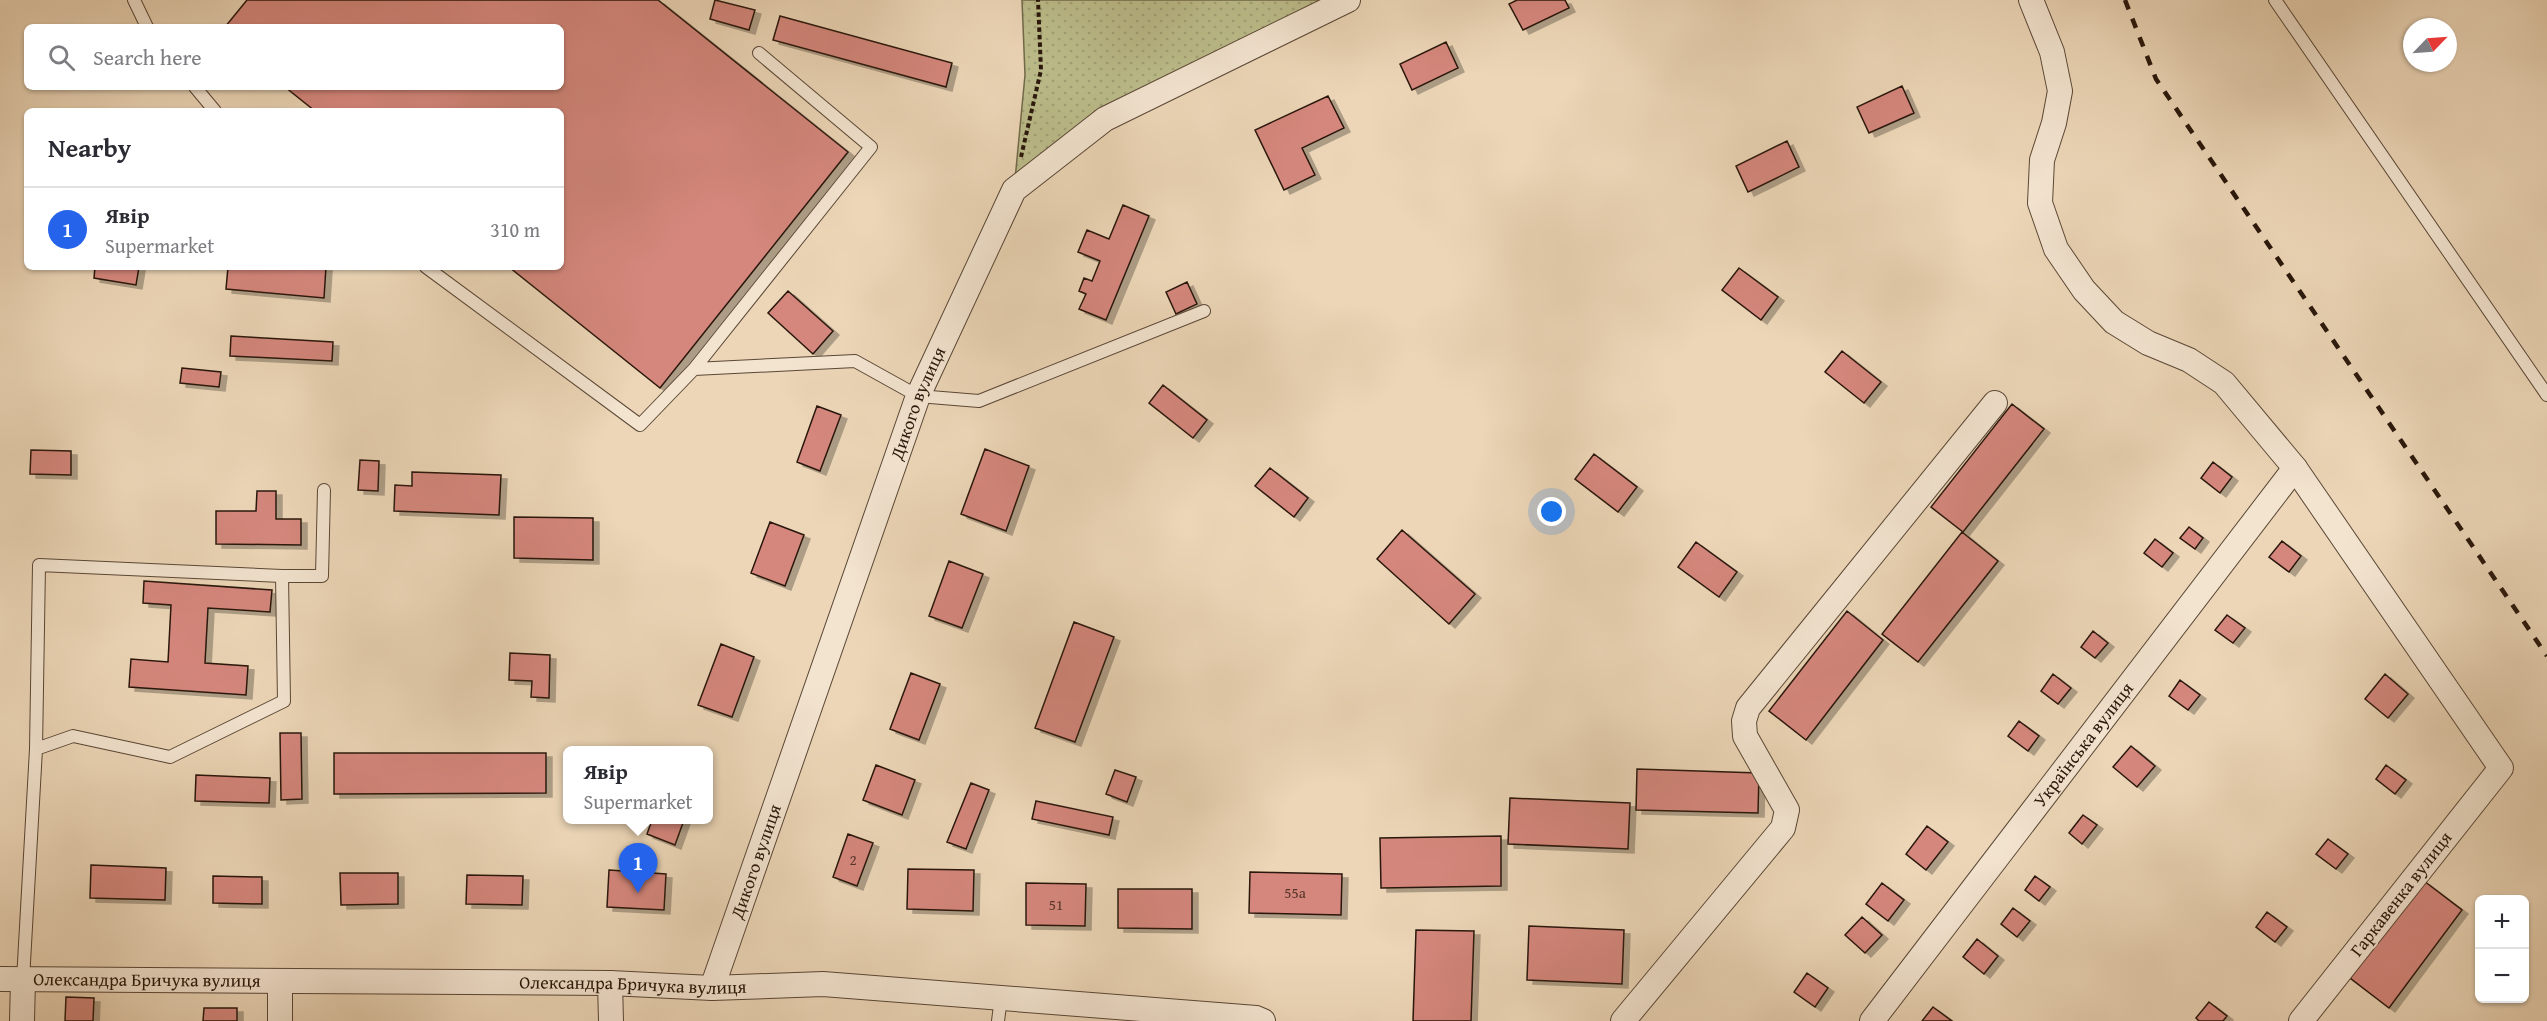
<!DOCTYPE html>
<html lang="en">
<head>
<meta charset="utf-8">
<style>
  :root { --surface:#fff; --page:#f2f2f3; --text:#2b2b33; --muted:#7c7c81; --line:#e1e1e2; --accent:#2563eb }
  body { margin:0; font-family:"Gentium Book Plus",serif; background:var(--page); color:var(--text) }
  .controls { position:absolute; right:18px; bottom:18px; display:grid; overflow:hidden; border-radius:9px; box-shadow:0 2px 4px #0004 }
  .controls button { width:54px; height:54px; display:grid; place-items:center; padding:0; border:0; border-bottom:2px solid var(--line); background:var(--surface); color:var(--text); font:30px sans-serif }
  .compass { position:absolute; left:2403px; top:18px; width:54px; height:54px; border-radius:50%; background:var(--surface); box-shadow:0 2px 4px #0004; rotate:65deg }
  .you { position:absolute; left:1552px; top:512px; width:21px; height:21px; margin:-15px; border:4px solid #fff; border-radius:50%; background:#1a73e8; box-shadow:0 0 0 9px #1a73e833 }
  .badge { display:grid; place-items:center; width:39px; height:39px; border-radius:50%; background:var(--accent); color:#fff; font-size:20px; font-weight:700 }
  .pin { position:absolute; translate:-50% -50px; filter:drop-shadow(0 2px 3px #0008) }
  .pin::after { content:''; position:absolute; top:32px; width:21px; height:18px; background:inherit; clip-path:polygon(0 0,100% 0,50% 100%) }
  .popup { position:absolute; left:563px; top:746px; width:150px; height:78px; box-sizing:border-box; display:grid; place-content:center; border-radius:9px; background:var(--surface); filter:drop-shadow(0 2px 4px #0005); font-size:20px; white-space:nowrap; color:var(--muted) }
  .popup b { font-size:22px; color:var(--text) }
  .popup::after { content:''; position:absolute; left:50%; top:100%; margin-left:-12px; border:12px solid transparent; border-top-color:var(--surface) }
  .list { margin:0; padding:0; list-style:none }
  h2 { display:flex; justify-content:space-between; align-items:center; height:78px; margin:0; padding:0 24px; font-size:26px }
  h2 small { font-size:20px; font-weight:400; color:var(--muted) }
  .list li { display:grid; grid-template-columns:39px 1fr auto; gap:18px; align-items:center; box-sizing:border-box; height:84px; padding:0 24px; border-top:2px solid var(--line) }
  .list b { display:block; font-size:22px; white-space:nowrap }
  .list p { margin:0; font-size:20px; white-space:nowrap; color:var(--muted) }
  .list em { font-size:20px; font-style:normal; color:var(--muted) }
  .icon { flex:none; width:33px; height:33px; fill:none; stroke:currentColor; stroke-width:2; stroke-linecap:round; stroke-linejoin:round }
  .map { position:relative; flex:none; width:2547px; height:1021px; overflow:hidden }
  .search { position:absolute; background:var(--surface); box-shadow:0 2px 4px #0004; left:24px; top:24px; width:540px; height:66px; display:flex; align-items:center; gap:15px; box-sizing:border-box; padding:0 21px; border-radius:9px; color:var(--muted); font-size:22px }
  .panel { position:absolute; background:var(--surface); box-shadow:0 2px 4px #0004; left:24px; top:108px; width:540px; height:162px; border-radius:9px }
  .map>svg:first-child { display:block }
</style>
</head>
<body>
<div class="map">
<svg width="2547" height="1021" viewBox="0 0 2547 1021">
  <defs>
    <pattern id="grass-dots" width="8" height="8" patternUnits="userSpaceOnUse" patternTransform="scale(1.5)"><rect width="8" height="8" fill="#bcbd8b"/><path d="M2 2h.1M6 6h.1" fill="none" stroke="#a2a277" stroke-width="1.8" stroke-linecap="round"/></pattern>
    <filter id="shadow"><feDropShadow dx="6" dy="4" stdDeviation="0" flood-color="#0004"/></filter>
  </defs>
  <rect width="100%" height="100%" fill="#ecd6b7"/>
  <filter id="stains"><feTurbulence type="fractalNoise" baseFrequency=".00333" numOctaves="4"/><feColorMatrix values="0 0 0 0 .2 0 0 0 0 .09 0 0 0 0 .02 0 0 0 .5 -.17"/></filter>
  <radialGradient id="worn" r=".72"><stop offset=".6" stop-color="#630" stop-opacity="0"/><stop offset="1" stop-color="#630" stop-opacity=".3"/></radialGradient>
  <path fill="url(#grass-dots)" stroke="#726a4b" stroke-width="1.5" d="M1022,0H1348L1105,119L1014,190L1025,75Z"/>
  <path fill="#d5877d" stroke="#29170b" stroke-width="1.5" filter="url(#shadow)" d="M247,0H658L848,152L660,388L509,267H561V111H315L285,87H561V27H225Z
    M715,0L755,10L749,30L710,19Z
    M1517,0H1565L1569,8L1523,30L1509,4Z
    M780,16L952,63L946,87L773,40Z
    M1446,42L1458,68L1412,90L1400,64Z
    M1902,86L1914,113L1869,133L1857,107Z
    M1328,96L1344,128L1302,148L1315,175L1284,190L1255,130Z
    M1787,141L1799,167L1748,192L1736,166Z
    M1123,205L1149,216L1106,320L1079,309L1086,294L1079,291L1084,278L1092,281L1100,261L1078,252L1087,230L1109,239Z
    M95,267H139L136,285L94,278Z
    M228,267H326L324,298L226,289Z
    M1739,268L1778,297L1761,320L1722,290Z
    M1187,282L1197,304L1176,314L1166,292Z
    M788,291L833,331L813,354L768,313Z
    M231,336L333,342L332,361L230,356Z
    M1842,351L1881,382L1864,403L1825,372Z
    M182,368L221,372L219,387L180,383Z
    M1163,385L1207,420L1193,438L1149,403Z
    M2012,404L2044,429L1963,532L1931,507Z
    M817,406L841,415L820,471L797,462Z
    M985,449L1029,466L1006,531L961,514Z
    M31,450L71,451V475L30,474Z
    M1594,454L1637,487L1618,512L1575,479Z
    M360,460L379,461L378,491L358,490Z
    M2213,462L2232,477L2220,493L2201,478Z
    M1270,468L1308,498L1294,517L1255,486Z
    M412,472L501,475L499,515L394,511L395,485L412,486Z
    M257,491H276V519H301V545L216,544V511H256Z
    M514,517L593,518V560L514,558Z
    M770,522L804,535L785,586L751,573Z
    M2189,527L2203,538L2195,549L2180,538Z
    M1402,530L1475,594L1449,624L1377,559Z
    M1962,532L1998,561L1918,662L1882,634Z
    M2155,539L2173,553L2162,567L2144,553Z
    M2282,541L2301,556L2289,572L2269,557Z
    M1696,542L1737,572L1719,597L1678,567Z
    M949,561L983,574L962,628L929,616Z
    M144,581L272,590L270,612L208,608L205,663L248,666L246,695L129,687L131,659L168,662L171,605L143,603Z
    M1847,611L1883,640L1806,740L1769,711Z
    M2227,615L2245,628L2233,643L2215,630Z
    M1074,622L1114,637L1075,742L1035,728Z
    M2093,631L2108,643L2095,658L2081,647Z
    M721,644L754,657L732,717L698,705Z
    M510,653L550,655L549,698L531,697L532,681L509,680Z
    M911,673L940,684L919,740L890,729Z
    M2053,674L2071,688L2058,704L2041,691Z
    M2385,674L2408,694L2388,718L2365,699Z
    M2180,680L2200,695L2188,710L2169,696Z
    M2019,721L2039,736L2028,751L2008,736Z
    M280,733H301L302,799L281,800Z
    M2131,746L2155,766L2137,787L2113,767Z
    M334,753H546V793L334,794Z
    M876,765L915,780L902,815L863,800Z
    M2386,765L2406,780L2395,794L2376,779Z
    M1637,769L1759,773L1758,813L1636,810Z
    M1115,770L1136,777L1127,802L1106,794Z
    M196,775L270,778L269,803L195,801Z
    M971,783L989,790L966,849L947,842Z
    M1510,798L1630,803L1628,849L1508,844Z
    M1036,801L1113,817L1109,835L1032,819Z
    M2083,815L2097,825L2082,844L2069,833Z
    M652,820H684L675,845L647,834Z
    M1927,826L1948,842L1926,870L1906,854Z
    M848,834L873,843L857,886L833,877Z
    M1501,836V886L1381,888L1380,838Z
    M2328,839L2348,854L2336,869L2316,854Z
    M91,865L166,868L165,900L90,898Z
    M908,869L974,870L973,911L907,909Z
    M609,870L666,874L664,910L607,907Z
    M1250,872L1342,874L1341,915L1249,913Z
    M340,873H398V904L341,905Z
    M467,875L523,876L522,905L466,904Z
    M213,876L262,877V904L213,903Z
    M2035,876L2050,887L2039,901L2025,890Z
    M2424,881L2462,910L2389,1008L2350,978Z
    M1026,883L1086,884L1085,926L1026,925Z
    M1882,883L1904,900L1888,921L1866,904Z
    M1118,889H1192V929L1118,928Z
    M2013,908L2030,921L2017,937L2001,924Z
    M2267,912L2287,927L2275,942L2256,927Z
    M1862,917L1882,935L1865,953L1845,935Z
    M1529,926L1624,930L1622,984L1527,980Z
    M1416,930L1474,931L1471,1021H1413Z
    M1977,939L1998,956L1984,974L1963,957Z
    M1807,973L1828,988L1815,1007L1794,992Z
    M66,997L94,998L93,1021H65Z
    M2209,1002L2227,1016L2223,1021H2199L2196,1018Z
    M1933,1007L1952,1021H1922Z
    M204,1008H237V1021H203Z"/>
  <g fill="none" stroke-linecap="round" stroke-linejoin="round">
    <defs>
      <path id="service" d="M134,0L147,27
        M2275,0L2547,395
        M195,87L215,111
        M426,267L640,425L694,369L871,147L759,53
        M694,369L855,361L918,396L979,401L1204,311
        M36,749L73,736L170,757L284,701L282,576
        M23,980L36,749L39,565L282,576H322L324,490
        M998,1021L1001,998"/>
      <g id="minor">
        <path d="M2031,0L2052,52L2060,91L2054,123L2042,160L2040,203L2056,249L2084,290L2114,322L2148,343L2189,360L2224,383L2295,468L2501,768L2301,1021"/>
        <path id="s1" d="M0,979L610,983L712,988L823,984L1256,1018L1263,1021"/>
        <path d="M280,981V1021"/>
        <path d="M610,983L611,1021"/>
        <path id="s2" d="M712,988L918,396L1014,190L1105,119L1348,0"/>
        <path d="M22,1021L23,980"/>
        <path d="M1623,1021L1783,828L1787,810L1745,736L1744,721L1748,708L1995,403"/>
        <path id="s3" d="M1872,1021L2295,468"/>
      </g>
    </defs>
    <use href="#service" stroke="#5a4736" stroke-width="14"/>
    <use href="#minor" stroke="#5a4736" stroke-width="26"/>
    <path stroke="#29170b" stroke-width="4" stroke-dasharray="4.5 3" stroke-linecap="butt" d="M1021,157L1041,70L1038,0"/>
    <use href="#service" stroke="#f3e4d0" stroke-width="12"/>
    <use href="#minor" stroke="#f3e4d0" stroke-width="24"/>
    <path stroke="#29170b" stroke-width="4.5" stroke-dasharray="10 10" stroke-linecap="butt" d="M2125,0L2156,79L2547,656"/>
  </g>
  <g text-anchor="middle" stroke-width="4.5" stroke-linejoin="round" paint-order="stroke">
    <g font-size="15" fill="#543328">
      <text x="853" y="865">2</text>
      <text x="1295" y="898">55а</text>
      <text x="1056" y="910">51</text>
    </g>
    <g font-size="18" fill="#29170b" stroke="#f3e4d0">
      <text dy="6" stroke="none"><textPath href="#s2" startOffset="620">Дикого вулиця</textPath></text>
      <text dy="6" stroke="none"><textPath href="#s3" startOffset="348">Українська вулиця</textPath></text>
      <text dy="6" stroke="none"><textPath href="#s2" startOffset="134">Дикого вулиця</textPath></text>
      <text transform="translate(2401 894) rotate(-52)" y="6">Гаркавенка вулиця</text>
      <text dy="6" stroke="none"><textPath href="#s1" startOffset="147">Олександра Бричука вулиця</textPath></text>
      <text dy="6" stroke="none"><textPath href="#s1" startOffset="633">Олександра Бричука вулиця</textPath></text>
    </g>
  </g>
  <rect width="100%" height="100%" filter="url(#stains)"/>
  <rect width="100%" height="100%" fill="url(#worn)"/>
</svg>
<div class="controls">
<button>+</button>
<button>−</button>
</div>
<svg class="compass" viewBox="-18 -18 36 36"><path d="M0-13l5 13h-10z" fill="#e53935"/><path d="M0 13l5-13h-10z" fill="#7c7c81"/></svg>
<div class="you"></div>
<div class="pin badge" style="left:638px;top:893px">1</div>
<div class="popup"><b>Явiр</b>Supermarket</div>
<div class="search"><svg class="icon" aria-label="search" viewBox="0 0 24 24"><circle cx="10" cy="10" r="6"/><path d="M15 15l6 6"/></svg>Search here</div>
<section class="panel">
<h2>Nearby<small></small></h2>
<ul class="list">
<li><span class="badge">1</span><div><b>Явiр</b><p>Supermarket</p></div><em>310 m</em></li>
</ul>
</section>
</div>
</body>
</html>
